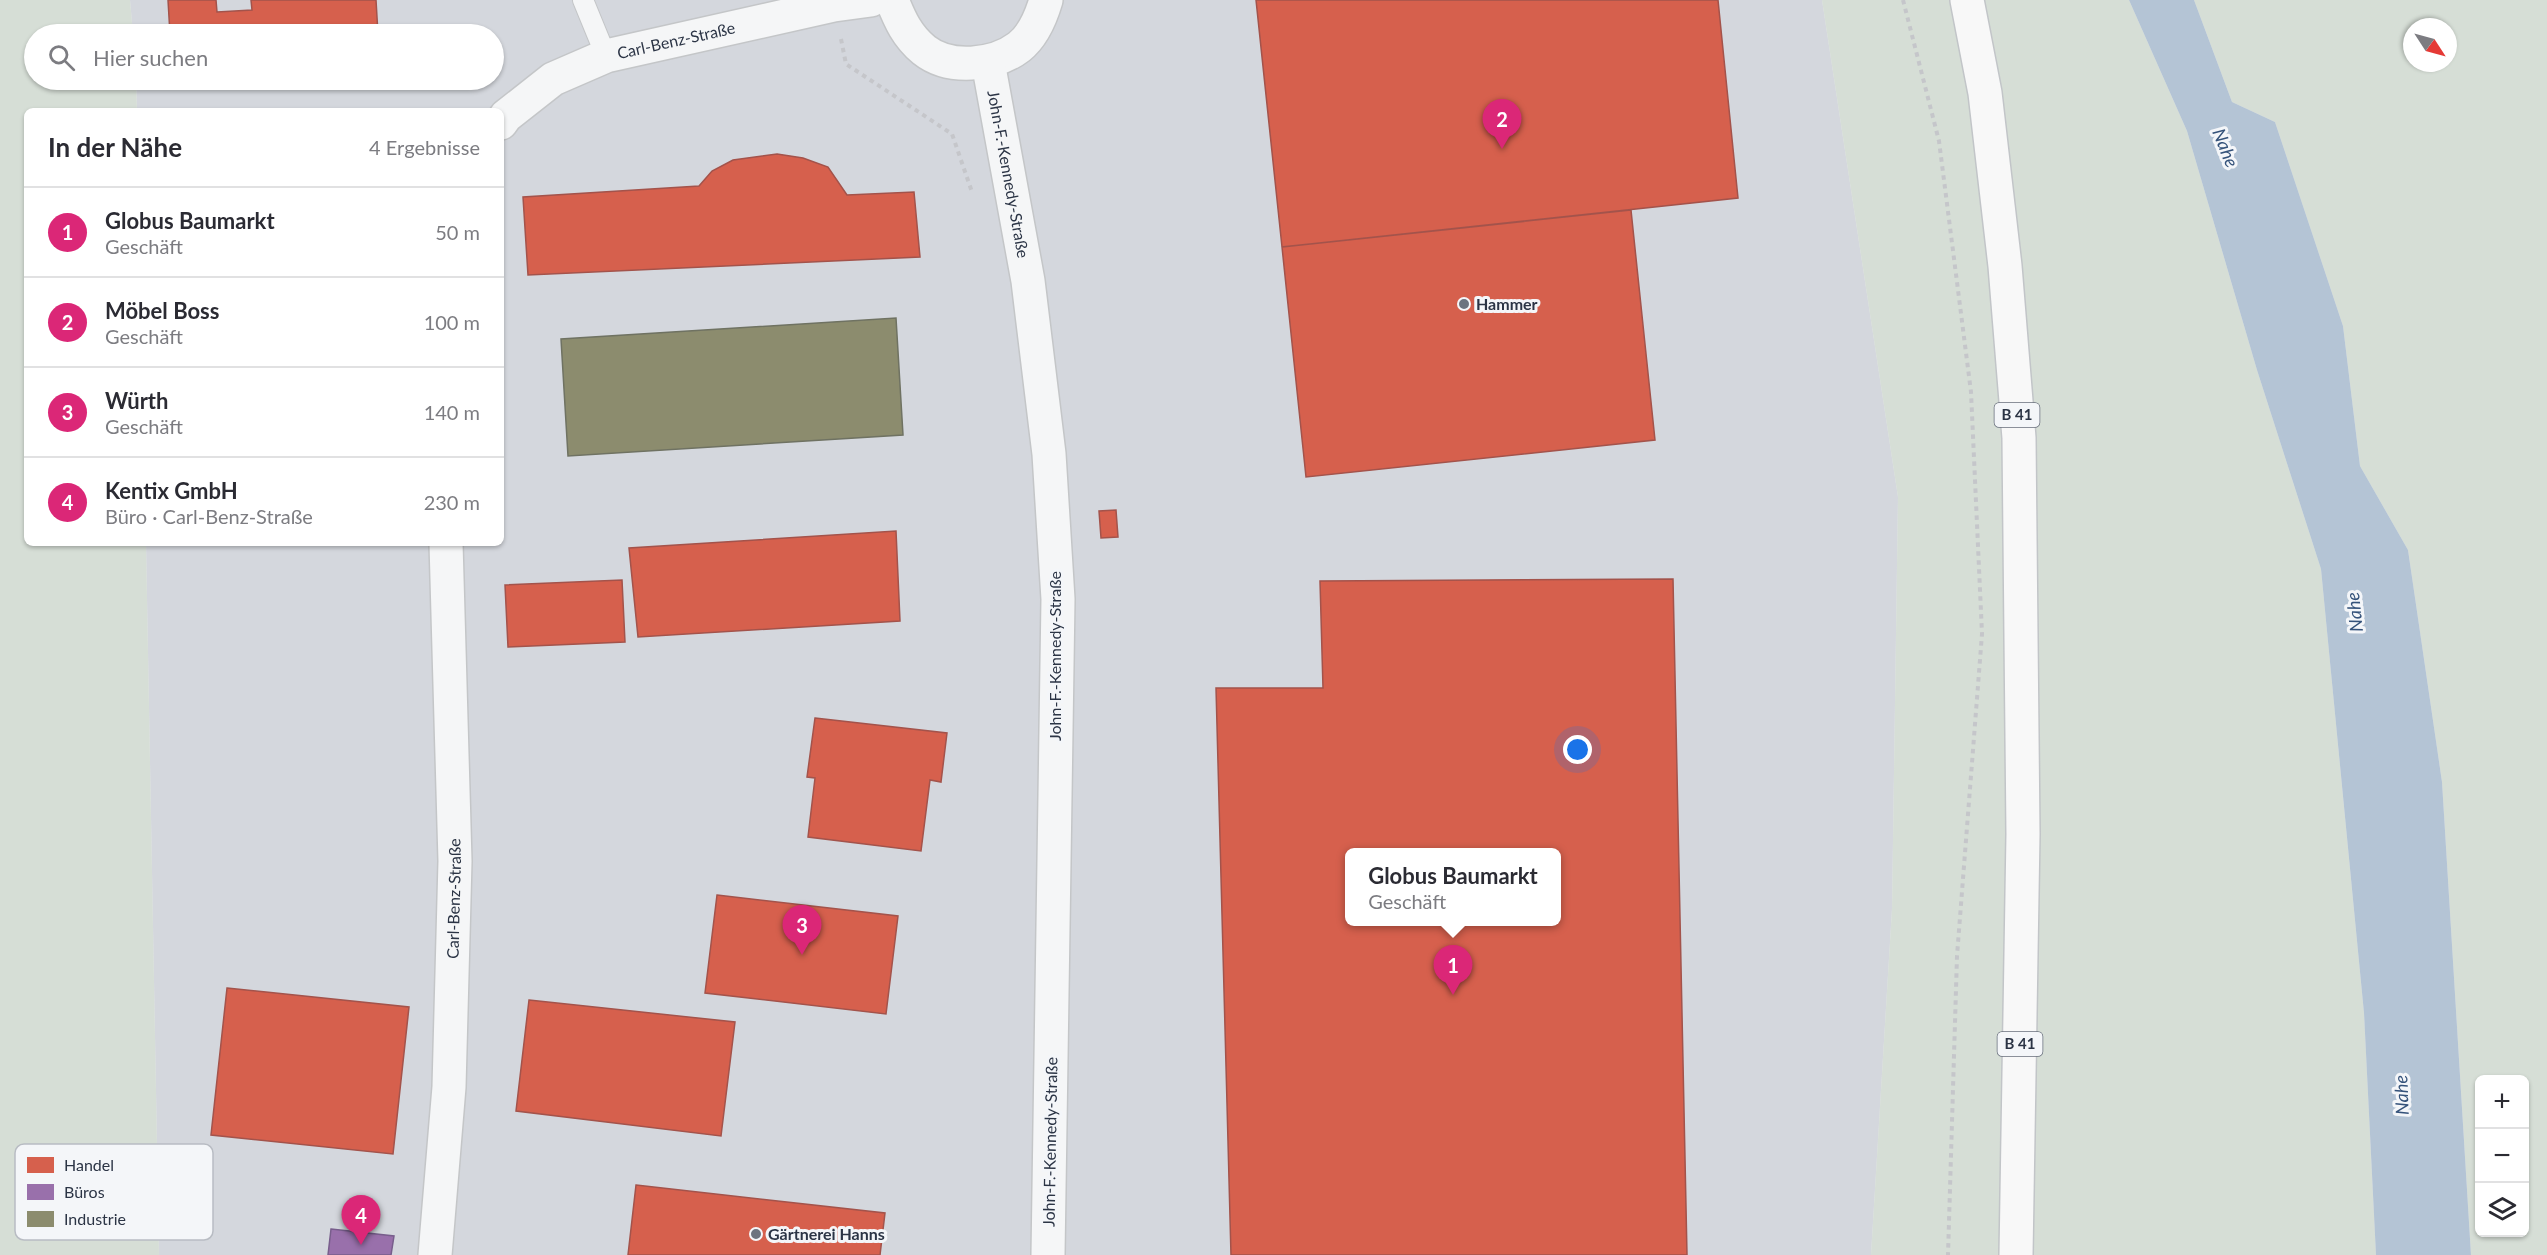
<!DOCTYPE html>
<html lang="de">
<head>
<meta charset="utf-8">
<style>
  :root { --surface:#fff; --page:#f2f2f3; --text:#2b2b33; --muted:#7c7c81; --line:#e1e1e2; --accent:#db2777 }
  body { margin:0; font-family:Lato,sans-serif; background:var(--page); color:var(--text) }
  .controls { position:absolute; right:18px; bottom:18px; display:grid; overflow:hidden; border-radius:9px; box-shadow:0 2px 4px #0004 }
  .controls button { width:54px; height:54px; display:grid; place-items:center; padding:0; border:0; border-bottom:2px solid var(--line); background:var(--surface); color:var(--text); font:30px sans-serif }
  .compass { position:absolute; left:2403px; top:18px; width:54px; height:54px; border-radius:50%; background:var(--surface); box-shadow:0 2px 4px #0004; rotate:126deg }
  .you { position:absolute; left:1578px; top:750px; width:21px; height:21px; margin:-15px; border:4px solid #fff; border-radius:50%; background:#1a73e8; box-shadow:0 0 0 9px #1a73e833 }
  .badge { display:grid; place-items:center; width:39px; height:39px; border-radius:50%; background:var(--accent); color:#fff; font-size:20px; font-weight:700 }
  .pin { position:absolute; translate:-50% -50px; filter:drop-shadow(0 2px 3px #0008) }
  .pin::after { content:''; position:absolute; top:32px; width:21px; height:18px; background:inherit; clip-path:polygon(0 0,100% 0,50% 100%) }
  .popup { position:absolute; left:1345px; top:848px; width:216px; height:78px; box-sizing:border-box; display:grid; place-content:center; border-radius:9px; background:var(--surface); filter:drop-shadow(0 2px 4px #0005); font-size:20px; white-space:nowrap; color:var(--muted) }
  .popup b { font-size:22px; color:var(--text) }
  .popup::after { content:''; position:absolute; left:50%; top:100%; margin-left:-12px; border:12px solid transparent; border-top-color:var(--surface) }
  .list { margin:0; padding:0; list-style:none }
  h2 { display:flex; justify-content:space-between; align-items:center; height:78px; margin:0; padding:0 24px; font-size:26px }
  h2 small { font-size:20px; font-weight:400; color:var(--muted) }
  .list li { display:grid; grid-template-columns:39px 1fr auto; gap:18px; align-items:center; box-sizing:border-box; height:90px; padding:0 24px; border-top:2px solid var(--line) }
  .list b { display:block; font-size:22px; white-space:nowrap }
  .list p { margin:0; font-size:20px; white-space:nowrap; color:var(--muted) }
  .list em { font-size:20px; font-style:normal; color:var(--muted) }
  .icon { flex:none; width:33px; height:33px; fill:none; stroke:currentColor; stroke-width:2; stroke-linecap:round; stroke-linejoin:round }
  .map { position:relative; flex:none; width:2547px; height:1255px; overflow:hidden }
  .search { position:absolute; background:var(--surface); box-shadow:0 2px 4px #0004; left:24px; top:24px; width:480px; height:66px; display:flex; align-items:center; gap:15px; box-sizing:border-box; padding:0 21px; border-radius:33px; color:var(--muted); font-size:22px }
  .panel { position:absolute; background:var(--surface); box-shadow:0 2px 4px #0004; left:24px; top:108px; width:480px; height:438px; border-radius:9px }
  .map>svg:first-child { display:block }
</style>
</head>
<body>
<div class="map">
<svg width="2547" height="1255" viewBox="0 0 2547 1255">
  <rect width="100%" height="100%" fill="#e6e8ea"/>
  <path fill="#d4d7dd" fill-rule="evenodd" d="M130,0H1822L1898,497L1892,909L1871,1255H159L146,543H501V111H137L136,80H494V34H133ZM1350,852H1556V922H1350Z"/>
  <path fill="#d6ded6" fill-rule="evenodd" d="M0,0H130L133,34H34V80H136L137,111H27V543H146L159,1255H0Z
    M1822,0H2129L2187,131L2257,370L2321,569L2364,1013L2376,1255H1871L1892,909L1898,497Z
    M2194,0H2547V1255H2471L2442,782L2408,550L2360,466L2343,326L2275,122L2232,102ZM2412,27H2448V63H2412ZM2480,1080H2524V1232H2480Z"/>
  <path fill="#b4c4d5" d="M2129,0H2194L2232,102L2275,122L2343,326L2360,466L2408,550L2442,782L2471,1255H2376L2364,1013L2321,569L2257,370L2187,131Z"/>
  <path fill="#d6604d" stroke="#a3534b" stroke-width="1.5" fill-rule="evenodd" d="M168,0H216L217,12L252,10L251,0H376L378,34H170Z
    M1256,0H1718L1738,198L1282,247Z
    M777,154L803,158L828,167L847,195L914,192L920,257L528,275L523,197L699,186L712,171L733,160Z
    M1631,210L1655,440L1306,477L1282,247Z
    M1116,510L1118,537L1101,538L1099,511Z
    M896,531L900,621L638,637L629,548Z
    M1673,579L1687,1255H1231L1216,688H1323L1320,581ZM1350,852H1556V922H1350Z
    M622,580L625,642L508,647L505,585Z
    M815,718L947,733L941,782L930,780L921,851L808,837L815,778L807,777Z
    M717,895L898,916L886,1014L705,993Z
    M227,988L409,1007L393,1154L211,1135Z
    M529,1000L735,1022L721,1136L516,1111Z
    M636,1185L885,1213L880,1255H628Z"/>
  <path fill="#9970ab" stroke="#785e8c" stroke-width="1.5" d="M331,1229L394,1236L391,1255H328Z"/>
  <path fill="#8c8c6e" stroke="#6f7262" stroke-width="1.5" d="M896,318L903,435L568,456L561,339Z"/>
  <g fill="none" stroke-linecap="round" stroke-linejoin="round">
    <defs>
      <path id="service" d="M583,0L606,56"/>
      <g id="minor">
        <path d="M892,0C900,20 907,36 924,50C949,70 994,66 1019,47C1033,36 1041,17 1046,0"/>
        <path id="s1" d="M988,62L1028,281L1049,454L1058,599L1048,1255"/>
        <path id="s2" d="M501,123L506,116L553,79L606,56L834,5L871,0"/>
        <path id="s3" d="M435,1255L449,1087L455,861L446,543"/>
      </g>
      <path id="primary" d="M1967,0L1985,93L2005,266L2019,438L2023,834L2016,1255"/>
    </defs>
    <use href="#service" stroke="#c4c6c8" stroke-width="22"/>
    <use href="#minor" stroke="#c4c6c8" stroke-width="36"/>
    <use href="#primary" stroke="#c2c5c8" stroke-width="36"/>
    <path stroke="#c5c6ca" stroke-width="4" stroke-dasharray="4.5 4.5" stroke-linecap="butt" d="M1903,0L1939,141L1971,392L1982,634L1957,956L1948,1255
      M841,39L846,64L952,134L972,192"/>
    <use href="#service" stroke="#f5f6f7" stroke-width="20"/>
    <use href="#minor" stroke="#f5f6f7" stroke-width="33"/>
    <use href="#primary" stroke="#f8f8f8" stroke-width="33"/>
  </g>
  <g fill="#6c737f" stroke="#f4f6f9" stroke-width="2">
    <circle cx="1464" cy="304" r="6"/>
    <circle cx="756" cy="1234" r="6"/>
  </g>
  <g text-anchor="middle" stroke-width="6" stroke-linejoin="round" paint-order="stroke">
    <g fill="#f4f6f9" stroke="#676e7b" stroke-width="1.5">
      <rect x="1994.5" y="403" width="45" height="24" rx="4.5"/>
      <rect x="1997.5" y="1032" width="45" height="24" rx="4.5"/>
    </g>
    <g font-size="15" font-weight="bold" fill="#2b3445">
      <text x="2017" y="420">B 41</text>
      <text x="2020" y="1049">B 41</text>
    </g>
    <g font-size="16" fill="#2b3445" stroke="#f4f6f9">
      <text dy="6" stroke="none"><textPath href="#s2" startOffset="198">Carl-Benz-Straße</textPath></text>
      <text dy="6" stroke="none"><textPath href="#s1" startOffset="114">John-F.-Kennedy-Straße</textPath></text>
      <text transform="translate(1055 656) rotate(-90)" y="6">John-F.-Kennedy-Straße</text>
      <text dy="6" stroke="none"><textPath href="#s3" startOffset="357">Carl-Benz-Straße</textPath></text>
      <text transform="translate(1050 1142) rotate(-89)" y="6">John-F.-Kennedy-Straße</text>
    </g>
    <g font-size="16" font-weight="bold" fill="#2b3445" stroke="#f4f6f9" text-anchor="start">
      <text x="1476" y="310">Hammer</text>
      <text x="768" y="1240">Gärtnerei Hanns</text>
    </g>
    <g font-size="18" font-style="italic" fill="#34527a" stroke="#f4f6f9">
      <text transform="translate(2225 148) rotate(68)" y="6">Nahe</text>
      <text transform="translate(2355 612) rotate(-96)" y="6">Nahe</text>
      <text transform="translate(2402 1095) rotate(-92)" y="6">Nahe</text>
    </g>
  </g>
  <rect x="15" y="1144" width="198" height="96" rx="9" fill="#f4f6f9" stroke="#b8bcc3" stroke-width="1.5"/>
  <rect x="27" y="1157" width="27" height="16" fill="#d6604d"/>
  <rect x="27" y="1184" width="27" height="16" fill="#9970ab"/>
  <rect x="27" y="1211" width="27" height="16" fill="#8c8c6e"/>
  <g font-size="16" fill="#2b3445">
    <text x="64" y="1171">Handel</text>
    <text x="64" y="1198">Büros</text>
    <text x="64" y="1225">Industrie</text>
  </g>
</svg>
<div class="controls">
<button>+</button>
<button>−</button>
<button><svg class="icon" aria-label="layers" viewBox="0 0 24 24"><path d="M12 4l9 5-9 5-9-5zM3 14l9 5 9-5"/></svg></button>
</div>
<svg class="compass" viewBox="-18 -18 36 36"><path d="M0-13l5 13h-10z" fill="#e53935"/><path d="M0 13l5-13h-10z" fill="#7c7c81"/></svg>
<div class="you"></div>
<div class="pin badge" style="left:1453px;top:995px">1</div>
<div class="popup"><b>Globus Baumarkt</b>Geschäft</div>
<div class="pin badge" style="left:1502px;top:149px">2</div>
<div class="pin badge" style="left:802px;top:955px">3</div>
<div class="pin badge" style="left:361px;top:1245px">4</div>
<div class="search"><svg class="icon" aria-label="search" viewBox="0 0 24 24"><circle cx="10" cy="10" r="6"/><path d="M15 15l6 6"/></svg>Hier suchen</div>
<section class="panel">
<h2>In der Nähe<small>4 Ergebnisse</small></h2>
<ul class="list">
<li><span class="badge">1</span><div><b>Globus Baumarkt</b><p>Geschäft</p></div><em>50 m</em></li>
<li><span class="badge">2</span><div><b>Möbel Boss</b><p>Geschäft</p></div><em>100 m</em></li>
<li><span class="badge">3</span><div><b>Würth</b><p>Geschäft</p></div><em>140 m</em></li>
<li><span class="badge">4</span><div><b>Kentix GmbH</b><p>Büro · Carl-Benz-Straße</p></div><em>230 m</em></li>
</ul>
</section>
</div>
</body>
</html>
